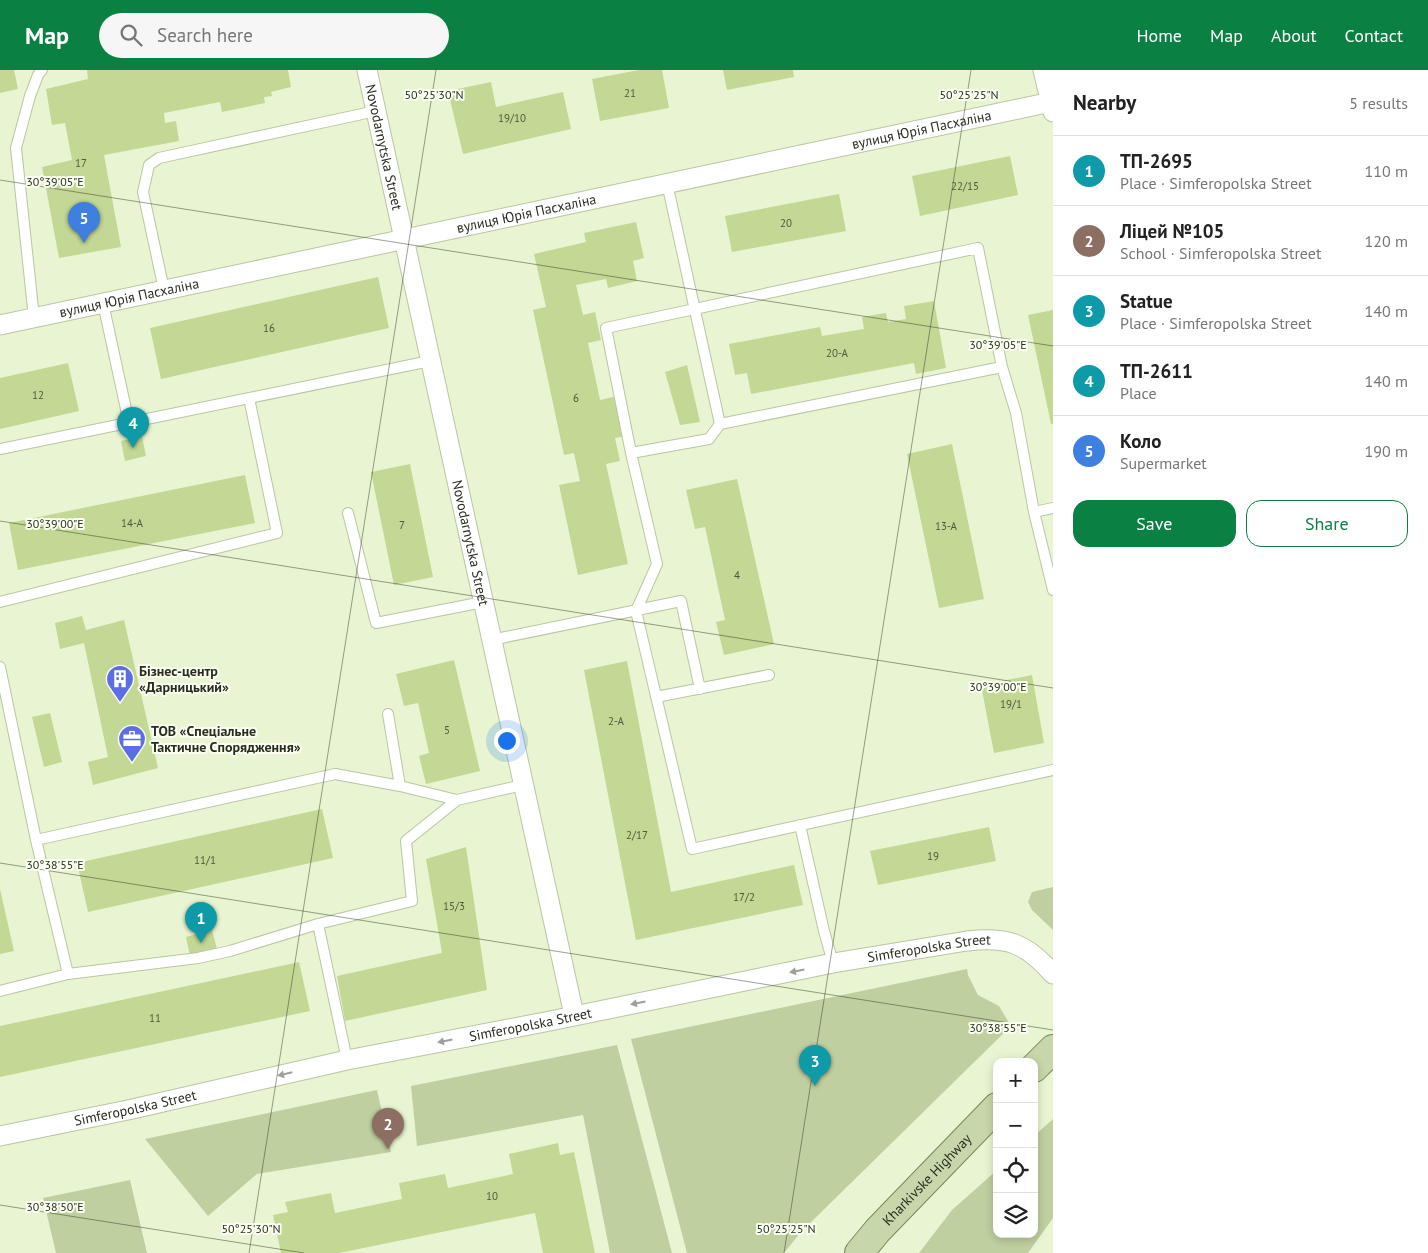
<!DOCTYPE html>
<html lang="en">
<head>
<meta charset="utf-8">
<style>
  :root { --surface:#fff; --page:#f6f6f6; --text:#222; --muted:#767676; --line:#e0e0e0; --accent:#0b8043 }
  body { margin:0; font-family:"PT Sans",sans-serif; background:var(--page); color:var(--text) }
  .controls { position:absolute; right:15px; bottom:15px; display:grid; overflow:hidden; border-radius:10px; box-shadow:0 2px 8px #0003 }
  .controls button { width:45px; height:45px; display:grid; place-items:center; padding:0; border:0; border-bottom:1px solid var(--line); background:var(--surface); color:var(--text); font:25px sans-serif }
  .you { position:absolute; left:506px; top:670px; width:18px; height:18px; margin:-12px; border:4px solid #fff; border-radius:50%; background:#1a73e8; box-shadow:0 0 0 8px #1a73e833 }
  .badge { display:grid; place-items:center; width:32px; height:32px; border-radius:50%; background:var(--accent); color:#fff; font-size:16px; font-weight:700 }
  .pin { position:absolute; translate:-50% -41px; filter:drop-shadow(0 1px 2px #0008) }
  .pin::after { content:''; position:absolute; top:26px; width:18px; height:15px; background:inherit; clip-path:polygon(0 0,100% 0,50% 100%) }
  .list { margin:0; padding:0; list-style:none }
  h2 { display:flex; justify-content:space-between; align-items:center; height:65px; margin:0; padding:0 20px; font-size:21px }
  h2 small { font-size:16px; font-weight:400; color:var(--muted) }
  .list li { display:grid; grid-template-columns:32px 1fr auto; gap:15px; align-items:center; box-sizing:border-box; height:70px; padding:0 20px; border-top:1px solid var(--line) }
  .list b { display:block; font-size:19px; white-space:nowrap }
  .list p { margin:0; font-size:16px; white-space:nowrap; color:var(--muted) }
  .list em { font-size:16px; font-style:normal; color:var(--muted) }
  .actions { display:flex; gap:10px; padding:15px 20px }
  .actions a { flex:1; padding:11px 0; border:1px solid var(--accent); border-radius:15px; text-align:center; font-size:18px; color:var(--accent) }
  .actions .main { background:var(--accent); color:#fff }
  .icon { flex:none; width:28px; height:28px; fill:none; stroke:currentColor; stroke-width:2; stroke-linecap:round; stroke-linejoin:round }
  .map { position:relative; flex:none; width:1053px; height:1183px; overflow:hidden }
  header { display:flex; align-items:center; gap:30px; box-sizing:border-box; height:70px; padding:0 25px; background:var(--accent); color:#fff }
  header strong { font-size:24px }
  nav { display:flex; gap:28px; margin-inline-start:auto; font-size:18px }
  .search { width:350px; height:45px; background:var(--page); display:flex; align-items:center; gap:12px; box-sizing:border-box; padding:0 18px; border-radius:28px; color:var(--muted); font-size:19px }
  main { display:flex }
  aside { flex:1; background:var(--surface) }
  .map>svg:first-child { display:block }
</style>
</head>
<body>
<header>
<strong>Map</strong>
<div class="search"><svg class="icon" aria-label="search" viewBox="0 0 24 24"><circle cx="10" cy="10" r="6"/><path d="M15 15l6 6"/></svg>Search here</div>
<nav><a>Home</a><a>Map</a><a>About</a><a>Contact</a></nav>
</header>
<main>
<div class="map">
<svg width="1053" height="1183" viewBox="0 0 1053 1183">
  <rect width="100%" height="100%" fill="#e9f5d2"/>
  <path fill="#bfcfa0" d="M1053,817V860L1032,840L1028,832L1032,822Z
    M967,899L968,905L978,925L999,936L1011,956L801,1162L784,1183H687L631,969Z
    M617,975L672,1183H610L583,1045L417,1076L411,1016Z
    M377,1020L391,1082L257,1104L208,1146L145,1069Z
    M1053,1049V1148L1028,1183H919L952,1140L997,1100V1164H1034V1066Z
    M130,1110L147,1183H56L43,1128Z"/>
  <path fill="#c2d894" d="M0,0H14L18,19L0,23Z
    M87,0H288L291,17L271,22L272,26L264,27L265,33L222,42L220,32L164,43L165,53L176,51L179,71L104,85L121,177L59,188L42,97L72,90L65,53L52,55L46,19L88,9Z
    M639,0H662L669,38L600,51L592,9Z
    M723,0H793L794,7L727,20Z
    M491,12L496,37L563,22L571,59L463,84L448,21Z
    M1010,86L1018,125L920,146L912,106Z
    M839,124L846,161L732,182L725,146Z
    M636,152L644,188L633,191L637,211L608,218L606,209L576,215L583,245L595,242L601,270L588,273L600,330L617,326L626,366L615,368L620,391L606,394L628,494L578,505L559,415L580,411L574,383L564,385L533,240L546,237L534,184L586,172L584,163Z
    M378,207L389,258L161,309L150,258Z
    M934,231L946,298L916,304L914,293L751,324L747,303L735,305L729,274L820,257L822,266L864,259L862,247L886,243L888,252L906,249L904,236Z
    M1053,240V354H1051L1028,245Z
    M68,293L79,341L0,359V308Z
    M687,295L700,352L680,355L665,302Z
    M142,366L146,386L125,391L121,371Z
    M952,374L984,529L939,538L907,384Z
    M410,394L433,507L394,515L371,402Z
    M245,405L255,453L18,500L9,453Z
    M737,409L774,574L724,585L716,552L725,550L705,457L695,459L686,420Z
    M82,546L86,560L124,550L158,698L93,715L88,692L108,687L84,573L60,579L55,553Z
    M454,590L480,701L426,714L419,686L429,683L418,633L404,636L396,604Z
    M627,591L671,822L794,795L803,835L636,870L584,600Z
    M1032,605L1044,673L994,683L981,615Z
    M50,643L62,692L44,697L32,647Z
    M322,739L333,788L88,842L77,793Z
    M989,757L996,791L878,815L870,781Z
    M466,777L487,920L345,951L337,906L442,883L426,789Z
    M0,819L14,881L0,884Z
    M212,860L217,879L190,886L186,867Z
    M299,892L310,941L0,1007V956Z
    M558,1073L560,1085L574,1082L595,1183H543L535,1143L339,1183H281L273,1145L288,1142L285,1132L331,1123L335,1143L402,1129L399,1113L445,1104L448,1118L513,1104L509,1084Z"/>
  <g fill="none" stroke-linecap="round" stroke-linejoin="round">
    <defs>
      <path id="service" d="M667,113L720,354
        M164,220L143,122L149,95L159,88L376,41
        M103,233L129,353
        M34,248L16,78L30,26L38,5L42,0
        M0,379L430,291
        M631,383L709,369L720,354L1002,297
        M1034,442L1053,438
        M348,443L376,553L483,532
        M1053,520L1034,442L1016,343L1002,297L978,178L606,258L631,383L657,494L636,541L692,779L1053,700
        M0,532L277,463L249,328
        M491,570L681,531L700,619
        M0,597L36,770L68,904
        M656,627L769,605
        M388,644L400,716L457,730
        M800,755L824,861L833,893
        M36,770L335,704L400,716
        M318,854L347,990
        M0,921L68,904L198,888L230,881L318,854L412,831L406,771L457,730L523,715"/>
      <g id="minor">
        <path id="s1" d="M367,0L574,945"/>
        <path d="M1043,0L1053,42"/>
        <path id="s2" d="M0,255L1051,32"/>
        <path id="s3" d="M0,1066L128,1040L347,990L545,952L833,893L967,871C1007,866 1026,873 1053,904"/>
      </g>
      <g id="primary">
        <path d="M1034,998L1053,979"/>
        <path id="s4" d="M859,1183L878,1160L997,1037"/>
      </g>
    </defs>
    <use href="#service" stroke="#b9c5a3" stroke-width="12"/>
    <use href="#minor" stroke="#b9c5a3" stroke-width="21"/>
    <use href="#primary" stroke="#788956" stroke-width="30"/>
    <use href="#service" stroke="#fff" stroke-width="10"/>
    <use href="#minor" stroke="#fff" stroke-width="19"/>
    <use href="#primary" stroke="#c8d6ab" stroke-width="28"/>
  </g>
  <defs><path id="oneway-solid" d="M-6-.8H1V-3.2L6.5 0L1 3.2V.8H-6Z" transform="scale(1.25)"/></defs>
  <g fill="#9fa09b">
    <use href="#oneway-solid" transform="translate(797 901) rotate(169)"/>
    <use href="#oneway-solid" transform="translate(638 933) rotate(169)"/>
    <use href="#oneway-solid" transform="translate(445 971) rotate(169)"/>
    <use href="#oneway-solid" transform="translate(285 1004) rotate(167)"/>
  </g>
  <path fill="none" stroke="#292d20" stroke-width="1" stroke-opacity="0.45" d="M0,110L1053,276M0,451L1053,618M0,793L1053,960M0,1135L304,1183M249,1183L436,0M784,1183L971,0"/>
  <defs>
    <symbol id="building-pin" viewBox="-11 -11 22 30"><path d="M0 17L-7.5 6A9.5 9.5 0 1 1 7.5 6Z" fill="#5c6ee5" stroke="#fafff1"/><path d="M-4-6H4V6H1V3H-1V6H-4ZM-2.5-4.3h1.7v1.8h-1.7ZM.8-4.3h1.7v1.8H.8ZM-2.5-1h1.7V.8h-1.7ZM.8-1h1.7V.8H.8Z" fill="#fff"/></symbol>
    <symbol id="office-pin" viewBox="-11 -11 22 30"><path d="M0 17L-7.5 6A9.5 9.5 0 1 1 7.5 6Z" fill="#5c6ee5" stroke="#fafff1"/><path d="M-6-3h4V-5.5h4V-3h4V5H-6ZM-1-4.5V-3h2v-1.5ZM-6 0V1H6V0Z" fill="#fff"/></symbol>
  </defs>
  <g fill-rule="evenodd">
    <use href="#building-pin" x="104" y="593" width="32" height="43"/>
    <use href="#office-pin" x="116" y="653" width="32" height="43"/>
  </g>
  <g text-anchor="middle" stroke-width="4" stroke-linejoin="round" paint-order="stroke">
    <g font-size="11" fill="#4f583d">
      <text x="630" y="27">21</text>
      <text x="512" y="52">19/10</text>
      <text x="81" y="97">17</text>
      <text x="965" y="120">22/15</text>
      <text x="786" y="157">20</text>
      <text x="269" y="262">16</text>
      <text x="837" y="287">20-А</text>
      <text x="38" y="329">12</text>
      <text x="576" y="332">6</text>
      <text x="132" y="457">14-А</text>
      <text x="402" y="459">7</text>
      <text x="946" y="460">13-А</text>
      <text x="737" y="509">4</text>
      <text x="1011" y="638">19/1</text>
      <text x="616" y="655">2-А</text>
      <text x="447" y="664">5</text>
      <text x="637" y="769">2/17</text>
      <text x="933" y="790">19</text>
      <text x="205" y="794">11/1</text>
      <text x="744" y="831">17/2</text>
      <text x="454" y="840">15/3</text>
      <text x="155" y="952">11</text>
      <text x="492" y="1130">10</text>
    </g>
    <g font-size="14" fill="#292d20" stroke="#fafff1">
      <text dy="5" stroke="none"><textPath href="#s2" startOffset="942">вулиця Юрія Пасхаліна</textPath></text>
      <text dy="5" stroke="none"><textPath href="#s1" startOffset="79">Novodarnytska Street</textPath></text>
      <text dy="5" stroke="none"><textPath href="#s2" startOffset="538">вулиця Юрія Пасхаліна</textPath></text>
      <text dy="5" stroke="none"><textPath href="#s2" startOffset="132">вулиця Юрія Пасхаліна</textPath></text>
      <text dy="5" stroke="none"><textPath href="#s1" startOffset="484">Novodarnytska Street</textPath></text>
      <text dy="5" stroke="none"><textPath href="#s3" startOffset="948">Simferopolska Street</textPath></text>
      <text dy="5" stroke="none"><textPath href="#s3" startOffset="542">Simferopolska Street</textPath></text>
      <text dy="5" stroke="none"><textPath href="#s3" startOffset="138">Simferopolska Street</textPath></text>
      <text dy="5" stroke="none"><textPath href="#s4" startOffset="100">Kharkivske Highway</textPath></text>
    </g>
    <g font-size="14" font-weight="bold" fill="#292d20" stroke="#fafff1" text-anchor="start">
      <text x="139" y="606">Бізнес-центр<tspan x="139" dy="16">«Дарницький»</tspan></text>
      <text x="151" y="666">ТОВ «Спеціальне<tspan x="151" dy="16">Тактичне Спорядження»</tspan></text>
    </g>
  </g>
  <g font-size="12" text-anchor="middle" fill="#292d20" stroke="#fafff1" stroke-width="4" stroke-linejoin="round" paint-order="stroke">
    <text x="434" y="29">50°25'30"N</text>
    <text x="969" y="29">50°25'25"N</text>
    <text x="55" y="116">30°39'05"E</text>
    <text x="998" y="279">30°39'05"E</text>
    <text x="55" y="458">30°39'00"E</text>
    <text x="998" y="621">30°39'00"E</text>
    <text x="55" y="799">30°38'55"E</text>
    <text x="998" y="962">30°38'55"E</text>
    <text x="55" y="1141">30°38'50"E</text>
    <text x="251" y="1163">50°25'30"N</text>
    <text x="786" y="1163">50°25'25"N</text>
  </g>
</svg>
<div class="controls">
<button>+</button>
<button>−</button>
<button><svg class="icon" aria-label="locate" viewBox="0 0 24 24"><circle cx="12" cy="12" r="6"/><path d="M12 2v4M12 18v4M2 12h4M18 12h4"/></svg></button>
<button><svg class="icon" aria-label="layers" viewBox="0 0 24 24"><path d="M12 4l9 5-9 5-9-5zM3 14l9 5 9-5"/></svg></button>
</div>
<div class="you"></div>
<div class="pin badge" style="left:201px;top:873px;background:#0f9aa8">1</div>
<div class="pin badge" style="left:388px;top:1079px;background:#8d6e63">2</div>
<div class="pin badge" style="left:815px;top:1016px;background:#0f9aa8">3</div>
<div class="pin badge" style="left:133px;top:378px;background:#0f9aa8">4</div>
<div class="pin badge" style="left:84px;top:173px;background:#3f7fe0">5</div>
</div>
<aside>
<h2>Nearby<small>5 results</small></h2>
<ul class="list">
<li><span class="badge" style="background:#0f9aa8">1</span><div><b>ТП-2695</b><p>Place · Simferopolska Street</p></div><em>110 m</em></li>
<li><span class="badge" style="background:#8d6e63">2</span><div><b>Ліцей №105</b><p>School · Simferopolska Street</p></div><em>120 m</em></li>
<li><span class="badge" style="background:#0f9aa8">3</span><div><b>Statue</b><p>Place · Simferopolska Street</p></div><em>140 m</em></li>
<li><span class="badge" style="background:#0f9aa8">4</span><div><b>ТП-2611</b><p>Place</p></div><em>140 m</em></li>
<li><span class="badge" style="background:#3f7fe0">5</span><div><b>Коло</b><p>Supermarket</p></div><em>190 m</em></li>
</ul>
<div class="actions"><a class="main">Save</a><a>Share</a></div>
</aside>
</main>
</body>
</html>
